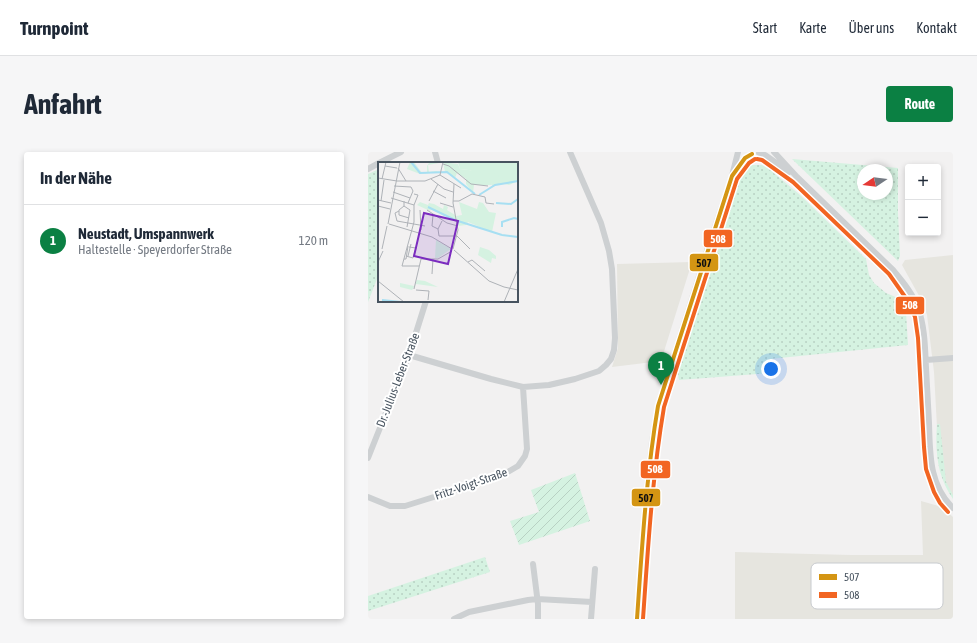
<!DOCTYPE html>
<html lang="de">
<head>
<meta charset="utf-8">
<style>
  :root { --surface:#fff; --page:#f6f6f7; --text:#1f2937; --muted:#747a83; --line:#e0e1e3; --accent:#0b8043 }
  body { margin:0; font-family:"Asap Condensed",sans-serif; background:var(--page); color:var(--text) }
  .controls { position:absolute; right:12px; top:12px; display:grid; overflow:hidden; border-radius:4px; box-shadow:0 2px 6px #0003 }
  .controls button { width:36px; height:36px; display:grid; place-items:center; padding:0; border:0; border-bottom:1px solid var(--line); background:var(--surface); color:var(--text); font:20px sans-serif }
  .compass { position:absolute; left:489px; top:12px; width:36px; height:36px; border-radius:50%; background:var(--surface); box-shadow:0 2px 6px #0003; rotate:257deg }
  .you { position:absolute; left:403px; top:217px; width:14px; height:14px; margin:-10px; border:3px solid #fff; border-radius:50%; background:#1a73e8; box-shadow:0 0 0 6px #1a73e833 }
  .badge { display:grid; place-items:center; width:26px; height:26px; border-radius:50%; background:var(--accent); color:#fff; font-size:13px; font-weight:700 }
  .pin { position:absolute; translate:-50% -33px; filter:drop-shadow(0 1px 2px #0008) }
  .pin::after { content:''; position:absolute; top:21px; width:14px; height:12px; background:inherit; clip-path:polygon(0 0,100% 0,50% 100%) }
  .list { margin:0; padding:0; list-style:none }
  h2 { display:flex; justify-content:space-between; align-items:center; height:52px; margin:0; padding:0 16px; font-size:17px }
  h2 small { font-size:13px; font-weight:400; color:var(--muted) }
  .list li { display:grid; grid-template-columns:26px 1fr auto; gap:12px; align-items:center; box-sizing:border-box; height:72px; padding:0 16px; border-top:1px solid var(--line) }
  .list b { display:block; font-size:15px; white-space:nowrap }
  .list p { margin:0; font-size:13px; white-space:nowrap; color:var(--muted) }
  .list em { font-size:13px; font-style:normal; color:var(--muted) }
  .map { position:relative; flex:none; width:585px; height:467px; overflow:hidden; border-radius:4px }
  header { display:flex; align-items:center; gap:24px; box-sizing:border-box; height:56px; padding:0 20px; background:var(--surface); border-bottom:1px solid var(--line) }
  header strong { font-size:19px }
  nav { display:flex; gap:22px; margin-inline-start:auto; font-size:14px }
  .intro { display:flex; align-items:center; justify-content:space-between; box-sizing:border-box; height:96px; padding:0 24px }
  h1 { margin:0; font-size:28px }
  .button { padding:10px 18px; border-radius:4px; background:var(--accent); color:#fff; font-size:14px; font-weight:700 }
  main { display:flex; gap:24px; padding:0 24px }
  aside { flex:1; background:var(--surface); border-radius:4px; box-shadow:0 2px 6px #0003 }
  .map>svg:first-child { display:block }
</style>
</head>
<body>
<header>
<strong>Turnpoint</strong>
<nav><a>Start</a><a>Karte</a><a>Über uns</a><a>Kontakt</a></nav>
</header>
<div class="intro"><h1>Anfahrt</h1><a class="button">Route</a></div>
<main>
<aside>
<h2>In der Nähe<small></small></h2>
<ul class="list">
<li><span class="badge">1</span><div><b>Neustadt, Umspannwerk</b><p>Haltestelle · Speyerdorfer Straße</p></div><em>120 m</em></li>
</ul>
</aside>
<div class="map">
<svg width="585" height="467" viewBox="0 0 585 467">
  <defs>
    <pattern id="grass-dots" width="8" height="8" patternUnits="userSpaceOnUse"><rect width="8" height="8" fill="#d5f2e1"/><path d="M2 2h.1M6 6h.1" fill="none" stroke="#b8d1c3" stroke-width="1.8" stroke-linecap="round"/></pattern>
    <pattern id="garden-furrows" width="10" height="10" patternUnits="userSpaceOnUse"><rect width="10" height="10" fill="#d5f2e1"/><path d="M-1 1l2-2M0 10L10 0M9 11l2-2" fill="none" stroke="#b8d1c3"/></pattern>
  </defs>
  <rect width="100%" height="100%" fill="#f2f1f1"/>
  <path fill="#e6e5df" d="M585,103V345L579,336L571,312L566,220L559,163L555,151L534,113L537,108Z
    M324,110L293,209L244,215L250,196L249,112Z
    M553,349L574,355L585,365V467H367V400L483,403H555Z"/>
  <path fill="url(#grass-dots)" fill-rule="evenodd" d="M424,7L530,16V60L532,104L530,109ZM495,18H519V42H495Z
    M376,13H394L401,17L432,43L498,107L501,123L506,131L518,141L530,146L536,151L538,160L540,193L402,207L403,221L311,228L309,216H304L324,153L369,25Z
    M11,17V111L9,127L0,150V22Z
    M569,272H572L578,330L585,343V347C569,324 567,300 569,272Z
    M117,405L122,420L0,459V444Z"/>
  <path fill="url(#garden-furrows)" d="M207,321L222,369L151,393L142,369L171,360L163,338Z"/>
  <g fill="none" stroke-linecap="round" stroke-linejoin="round">
    <path stroke="#cdd0d2" stroke-width="6" d="M67,0L70,11
      M406,0L429,25L525,118C535,130 545,142 550,156C557,175 557,196 558,216C559,235 560,253 561,271C562,302 561,333 585,356
      M391,1L397,3L421,20
      M11,11L33,0
      M0,17L11,11
      M366,21L377,6L384,2
      M41,203L123,227L155,235L181,233L207,227L231,219L238,213L243,207L246,198L247,186L244,117L241,99L233,71L202,0
      M558,208L585,206
      M0,306L41,203L58,149
      M0,345L22,354H37L133,324L150,314L157,304L159,297L155,235
      M165,412L170,452V467
      M86,467L101,460L160,448L169,447L224,450
      M223,467L227,417
      M269,467L278,343L284,290L290,254L340,96L364,24L370,0"/>
    <defs>
      <path id="bus-1" d="M269,467C274,396 278,325 290,254L364,24L377,6L384,2"/>
      <path id="bus-2" d="M389,7L394,8L425,30L521,122L540,149L547,165L550,186L556,295L558,317L566,340L572,351L580,360
        M275,467C280,396 284,326 296,255L369,27L381,11L387,7"/>
    </defs>
    <use href="#bus-1" stroke="#fff" stroke-width="7"/>
    <use href="#bus-2" stroke="#fff" stroke-width="7"/>
    <use href="#bus-1" stroke="#d49513" stroke-width="4"/>
    <use href="#bus-2" stroke="#f26522" stroke-width="4"/>
  </g>
  <g text-anchor="middle" stroke-width="4" stroke-linejoin="round" paint-order="stroke">
    <g font-size="12" fill="#47535f" stroke="#fff">
      <text transform="translate(30 228) rotate(-69)" y="4">Dr.-Julius-Leber-Straße</text>
      <text transform="translate(103 332) rotate(-19)" y="4">Fritz-Voigt-Straße</text>
    </g>
  </g>
  <g transform="translate(10 10)">
    <rect width="140" height="140" fill="#f2f1f1"/>
    <path d="M32,0H36L44,11H49V4L51,1H61L50,3L51,10L58,9L62,10L42,12L29,7ZM80,0H129L127,18L126,21L114,22ZM42,40L50,43L51,41L56,42L65,47L66,43L70,45L69,48L77,53L79,60L53,47L52,49L39,43ZM81,40L99,47L101,40L105,41L111,50L118,51L114,70L90,60L88,63L80,64L78,54L84,53ZM58,78L73,87L60,96H57ZM39,118L47,119L60,125L38,122L34,128L22,125V121L36,124Z" fill="#d5f2e1"/>
    <path d="M80,0H90L114,13L111,17L99,9L82,7ZM103,0H140V19L131,23L122,21L115,25L112,19L126,18L115,10L117,5Z" fill="#d5f2e1"/>
    <path d="M65,0L80,2L82,7L99,9L110,15L114,23H96L95,31L88,22V17L79,11L77,16L67,10ZM102,85L111,88L118,94V97L114,96L113,101L100,93Z" fill="#d5f2e1"/>
    <path fill="none" stroke="#a7dff2" stroke-width="2" d="M33,0L42,11L69,10L97,32M101,33L117,23L140,19M118,41L133,42L140,37M50,45L77,58M80,59L124,73M124,65V60L136,56L140,57M124,73L140,75M4,138L23,140"/>
    <path fill="none" stroke="#aeb2b7" stroke-width="1" d="M65,2L71,4L93,22L110,24M7,4L19,6M20,6L28,19M62,13L83,26M62,13L65,0M0,16L19,19H47L62,13M4,17L8,0M53,17L66,27L75,30M16,24L33,25L35,29L30,41M55,29L68,36M15,30L32,36M13,36L36,43M0,38L13,41M3,39L6,18M26,39V44L32,48L29,65M51,39L60,22M75,39H81L94,32L107,35L108,41L116,42M62,41L75,45M36,43V60L24,104H41M36,43L40,33L36,32M0,44L12,47M26,44L21,48V53L31,56M42,48L43,68M49,48L69,61L80,64M21,49L17,51L19,59L47,64M55,53L54,64L60,67M64,59L60,67L61,74H79M10,62L22,0M11,62L54,75L74,87M79,74L92,87M4,87L9,64M75,87L80,68L75,41L76,22M76,88L111,119L126,125L140,128M28,94L35,96L38,86L31,85M30,94L33,82M26,97H28L30,84M0,100L5,89M90,100L94,98L107,109M54,112L55,97M0,119L26,140M36,127L43,97H60L74,89M38,128L51,129L50,138M126,140L140,107"/>
    <path fill="#7b2cbf" fill-opacity="0.15" stroke="#7b2cbf" stroke-width="2" d="M46,51L80,59L70,102L36,94Z"/>
    <rect width="140" height="140" fill="none" stroke="#47535f" stroke-width="2"/>
  </g>
  <rect x="443" y="411" width="132" height="46" rx="6" fill="#fff" stroke="#c8cbcf" stroke-width="1"/>
  <rect x="451" y="422" width="18" height="6" fill="#d49513"/>
  <rect x="451" y="440" width="18" height="6" fill="#f26522"/>
  <g font-size="11" fill="#47535f">
    <text x="476" y="429">507</text>
    <text x="476" y="447">508</text>
  </g>
  <g stroke="#fff" stroke-width="1.5">
    <rect x="335" y="77" width="30" height="19" rx="4" fill="#f26522"/>
    <rect x="321" y="101" width="30" height="19" rx="4" fill="#d49513"/>
    <rect x="527" y="144" width="30" height="19" rx="4" fill="#f26522"/>
    <rect x="272" y="308" width="31" height="19" rx="4" fill="#f26522"/>
    <rect x="263" y="336" width="30" height="19" rx="4" fill="#d49513"/>
  </g>
  <g font-size="11" text-anchor="middle" font-weight="bold" fill="#fff">
    <text x="350" y="91">508</text>
    <text x="542" y="157">508</text>
    <text x="287" y="321">508</text>
  </g>
  <g font-size="11" text-anchor="middle" font-weight="bold" fill="#111">
    <text x="336" y="115">507</text>
    <text x="278" y="350">507</text>
  </g>
</svg>
<div class="controls">
<button>+</button>
<button>−</button>
</div>
<svg class="compass" viewBox="-18 -18 36 36"><path d="M0-13l5 13h-10z" fill="#e53935"/><path d="M0 13l5-13h-10z" fill="#747a83"/></svg>
<div class="you"></div>
<div class="pin badge" style="left:293px;top:233px">1</div>
</div>
</main>
</body>
</html>
